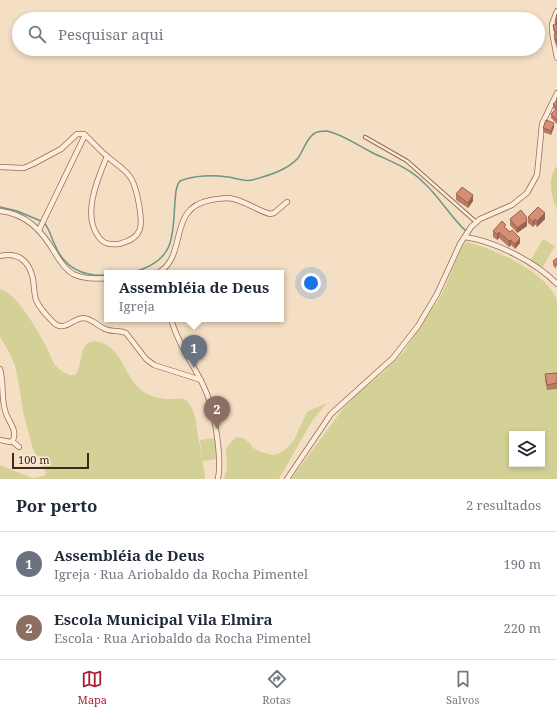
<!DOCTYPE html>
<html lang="pt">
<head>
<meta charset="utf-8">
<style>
  :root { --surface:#fff; --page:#f2f2f3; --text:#1f2937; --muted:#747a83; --line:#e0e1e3; --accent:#a81f36 }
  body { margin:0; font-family:"Noto Serif",serif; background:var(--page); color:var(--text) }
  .controls { position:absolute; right:12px; bottom:12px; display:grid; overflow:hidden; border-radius:0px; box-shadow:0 2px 6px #0003 }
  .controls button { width:36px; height:36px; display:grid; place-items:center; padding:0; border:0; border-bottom:1px solid var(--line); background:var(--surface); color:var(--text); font:20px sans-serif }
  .scale { position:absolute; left:12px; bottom:10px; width:77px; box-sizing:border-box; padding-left:4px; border:2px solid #3f281d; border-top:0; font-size:11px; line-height:14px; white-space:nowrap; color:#3f281d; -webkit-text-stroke:3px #fae9d5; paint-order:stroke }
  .you { position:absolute; left:311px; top:283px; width:14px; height:14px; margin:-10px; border:3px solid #fff; border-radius:50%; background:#1a73e8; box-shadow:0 0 0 6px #1a73e833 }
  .badge { display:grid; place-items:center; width:26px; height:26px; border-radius:50%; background:var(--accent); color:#fff; font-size:13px; font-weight:700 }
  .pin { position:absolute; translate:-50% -33px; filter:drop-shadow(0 1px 2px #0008) }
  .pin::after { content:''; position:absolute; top:21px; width:14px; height:12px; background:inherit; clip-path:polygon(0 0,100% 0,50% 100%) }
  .popup { position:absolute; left:104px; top:270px; width:180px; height:52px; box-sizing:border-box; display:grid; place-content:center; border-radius:0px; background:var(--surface); filter:drop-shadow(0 1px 3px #0005); font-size:13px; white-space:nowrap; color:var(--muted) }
  .popup b { font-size:15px; color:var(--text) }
  .popup::after { content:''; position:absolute; left:50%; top:100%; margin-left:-8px; border:8px solid transparent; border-top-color:var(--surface) }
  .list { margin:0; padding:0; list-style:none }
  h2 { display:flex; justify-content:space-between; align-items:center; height:52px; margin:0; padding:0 16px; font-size:17px }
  h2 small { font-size:13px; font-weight:400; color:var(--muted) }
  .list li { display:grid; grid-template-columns:26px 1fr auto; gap:12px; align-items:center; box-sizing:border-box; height:64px; padding:0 16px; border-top:1px solid var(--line) }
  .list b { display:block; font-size:15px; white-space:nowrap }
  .list p { margin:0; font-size:13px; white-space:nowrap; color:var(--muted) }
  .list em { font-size:13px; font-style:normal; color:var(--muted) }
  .icon { flex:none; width:22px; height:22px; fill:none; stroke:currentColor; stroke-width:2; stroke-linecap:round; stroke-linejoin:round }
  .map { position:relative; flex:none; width:557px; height:479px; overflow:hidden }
  .search { position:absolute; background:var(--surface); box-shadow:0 2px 6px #0003; left:12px; right:12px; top:12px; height:44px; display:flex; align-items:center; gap:10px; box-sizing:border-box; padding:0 14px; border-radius:22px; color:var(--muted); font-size:15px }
  .sheet { height:180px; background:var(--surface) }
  nav { display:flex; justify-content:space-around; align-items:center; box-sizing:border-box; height:56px; border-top:1px solid var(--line); background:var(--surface); font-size:11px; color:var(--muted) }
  nav a { display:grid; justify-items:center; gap:2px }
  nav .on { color:var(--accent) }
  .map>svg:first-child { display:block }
</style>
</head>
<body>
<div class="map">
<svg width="557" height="479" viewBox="0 0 557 479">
  <rect width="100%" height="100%" fill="#f4dec4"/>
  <path fill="#d4d196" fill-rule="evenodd" d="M557,166V209C551,196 547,178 557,166Z
    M543,239L555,246L542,268L530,261Z
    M467,242C494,249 546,271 557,300V479H291L342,410L357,394L385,371L404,351L441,296L462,247ZM512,434H542V464H512Z
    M0,289C18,294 39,333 48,350C51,356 52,363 58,368C94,397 67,330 102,343C122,350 125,376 140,389C149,397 160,399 171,399C175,399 180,398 183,399C189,401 192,408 194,413C196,421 197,429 198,437C201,451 204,465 205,479H0V465L32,478L44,476L46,473L44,468L33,449L23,412L19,385L15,366L9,352L0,337Z
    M327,403L312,421L279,479H224L227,468L226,449L231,442L237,437L243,438L251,444L252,447L260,452L273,455L278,454L286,449L294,440L307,412Z
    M215,438L217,459L203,461L200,440Z"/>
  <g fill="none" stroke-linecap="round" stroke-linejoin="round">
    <path stroke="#6b9685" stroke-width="1.5" d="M0,207L17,211L41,221
      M44,223C50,229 51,238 55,245C64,268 84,277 107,275
      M127,273C142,271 161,263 168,248C174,237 174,214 175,201C176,193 175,187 180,181C194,175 214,175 228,177C236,178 245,182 252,180C267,176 288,170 298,158C304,150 306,138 315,133C318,131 323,131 327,131C342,134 357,145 371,152C389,161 408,167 423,182C440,197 450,217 467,232"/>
    <defs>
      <path id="service" d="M365,137L407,161L476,222"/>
      <path id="minor" d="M557,11L552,24V32L557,58
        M0,167L24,168L33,164L61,149L77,134H84C92,141 99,150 108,157C117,165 127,170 132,180C137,190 144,222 139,231C136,239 126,242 119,244C110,245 103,244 98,236C82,214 98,178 107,156
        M0,211C27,214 42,231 55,253C59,260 65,269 73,274C83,279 96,279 107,278
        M39,230L85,135
        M465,237C494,241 536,262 557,284
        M0,256C19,252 29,261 33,279C34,286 34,293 36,300C40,309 47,316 53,322C63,333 72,319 83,318C91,318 98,326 105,329C112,332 119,330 126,333L146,359L154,365L201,380
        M158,273C189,255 166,208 211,200C217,199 223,198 229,198C244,200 256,210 270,214L274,213L287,202
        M171,319C179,348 197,368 207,394C215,413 222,459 218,479
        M0,369C4,382 1,397 5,410C7,421 18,429 13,440L10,442L0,440
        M12,441L19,447
        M287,479L331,414L393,358L418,326L437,294L460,244L471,227L480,219L512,205L527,193L537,175L542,124L557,93"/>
    </defs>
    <use href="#service" stroke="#916d57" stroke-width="4.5"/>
    <use href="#minor" stroke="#916d57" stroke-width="6"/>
    <use href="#service" stroke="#fdecd9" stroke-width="2.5"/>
    <use href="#minor" stroke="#fdecd9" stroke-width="4.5"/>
  </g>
  <path fill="#b87a65" d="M557,14V49L554,39L555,35L553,29V25L555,24Z
    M557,97V124L551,118V114L556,110L553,108V104L556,101V98Z
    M554,127L551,135L543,132V128Z
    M456,194L473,201L468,208L456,200Z
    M528,217L545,219L537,227L535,224L533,227L528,223Z
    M527,218V226L517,233L510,225V219Z
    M506,228L520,243L515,249L511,245L509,247L499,238L497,240L493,237V231Z
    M557,258L556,269L553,265V261Z
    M557,373V389L547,390L545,380V374Z"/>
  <path fill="#966352" d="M554,123V127L551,135V131Z
    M473,195V201L468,208V203Z
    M545,213V219L537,227V221Z
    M527,218V226L517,233V228Z
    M535,219V224L533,227V222Z
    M499,232V238L497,240V234Z
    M520,238V243L515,249V244Z
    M511,240V245L509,247V241Z"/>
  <path fill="#d68e75" stroke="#966352" d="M557,14V23L555,22Z
    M557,24V32H555L553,25Z
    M557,34V44L554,35Z
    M557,100V107L553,104Z
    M556,109L557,110V120L551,114Z
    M546,120L554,123L551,131L543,128Z
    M462,187L473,195L468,203L456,194Z
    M538,207L545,213L537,221L535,219L533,222L528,217Z
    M521,210L527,218L526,219L527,221L517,228L510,219Z
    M502,221L506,225L504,227L510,232L512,230L520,238L515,244L511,240L509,241L499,232L497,234L493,231Z
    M557,258V265H556L553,261Z
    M557,373V383L547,385L545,374Z"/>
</svg>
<div class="controls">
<button><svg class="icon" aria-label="layers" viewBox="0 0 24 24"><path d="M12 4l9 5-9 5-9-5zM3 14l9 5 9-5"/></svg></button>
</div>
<div class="scale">100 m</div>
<div class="you"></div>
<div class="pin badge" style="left:194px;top:368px;background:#6b7280">1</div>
<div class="popup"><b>Assembléia de Deus</b>Igreja</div>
<div class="pin badge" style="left:217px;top:429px;background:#8d6e63">2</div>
<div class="search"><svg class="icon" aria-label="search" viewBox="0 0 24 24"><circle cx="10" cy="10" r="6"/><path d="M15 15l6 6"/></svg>Pesquisar aqui</div>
</div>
<section class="sheet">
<h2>Por perto<small>2 resultados</small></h2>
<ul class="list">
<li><span class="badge" style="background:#6b7280">1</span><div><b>Assembléia de Deus</b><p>Igreja · Rua Ariobaldo da Rocha Pimentel</p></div><em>190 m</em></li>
<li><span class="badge" style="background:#8d6e63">2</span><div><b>Escola Municipal Vila Elmira</b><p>Escola · Rua Ariobaldo da Rocha Pimentel</p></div><em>220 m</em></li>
</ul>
</section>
<nav>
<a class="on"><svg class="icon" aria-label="map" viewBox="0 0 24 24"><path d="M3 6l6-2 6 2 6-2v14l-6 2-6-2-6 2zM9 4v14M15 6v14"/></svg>Mapa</a>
<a><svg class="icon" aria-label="directions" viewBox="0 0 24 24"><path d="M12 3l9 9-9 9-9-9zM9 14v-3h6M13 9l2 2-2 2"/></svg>Rotas</a>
<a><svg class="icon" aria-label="saved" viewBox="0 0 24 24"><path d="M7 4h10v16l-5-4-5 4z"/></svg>Salvos</a>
</nav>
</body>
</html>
